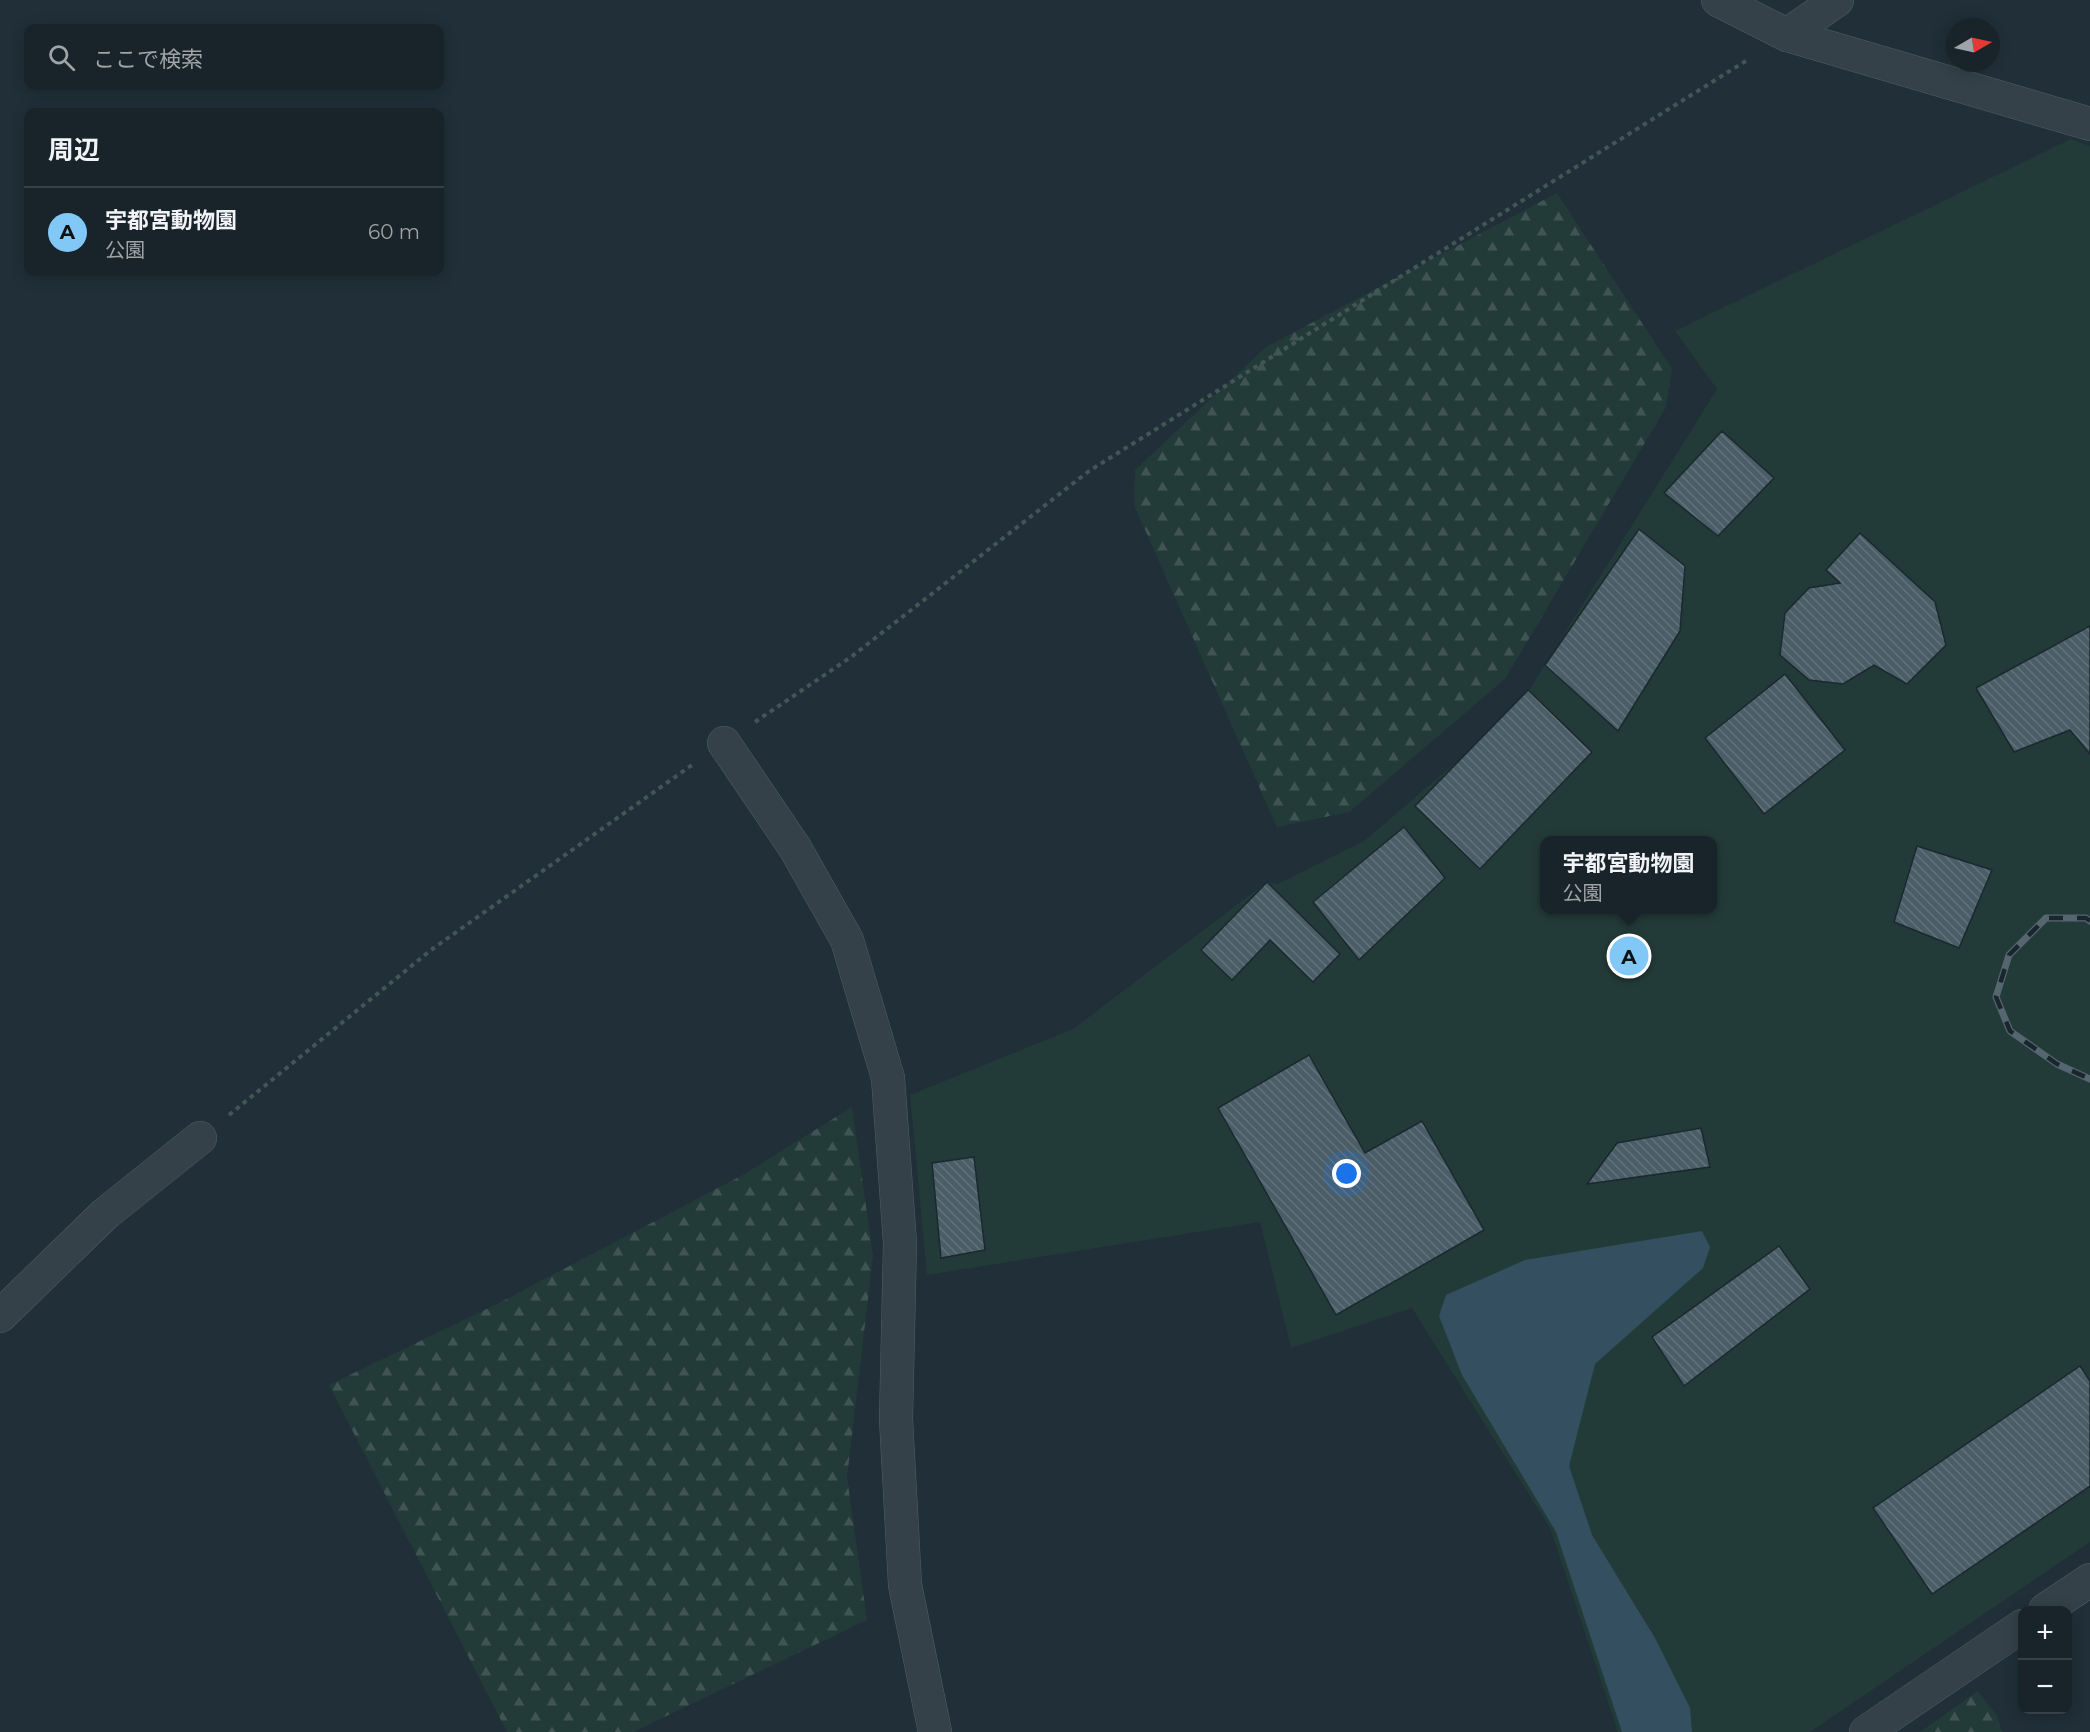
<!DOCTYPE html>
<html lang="ja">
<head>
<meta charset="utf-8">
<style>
  :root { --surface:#18232a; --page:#212b32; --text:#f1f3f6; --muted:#9fa4a8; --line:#364047; --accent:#81c8f7 }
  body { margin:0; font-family:Montserrat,"Noto Sans JP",sans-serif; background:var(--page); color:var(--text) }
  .controls { position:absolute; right:18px; bottom:18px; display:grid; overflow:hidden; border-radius:12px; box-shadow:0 3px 15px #0003 }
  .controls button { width:54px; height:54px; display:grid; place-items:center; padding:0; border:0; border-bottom:2px solid var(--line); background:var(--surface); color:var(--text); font:30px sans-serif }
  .compass { position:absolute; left:1946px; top:18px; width:54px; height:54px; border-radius:50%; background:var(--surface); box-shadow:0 3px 15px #0003; rotate:81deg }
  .you { position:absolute; left:1347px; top:1174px; width:21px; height:21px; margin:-15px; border:4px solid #fff; border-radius:50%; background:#1a73e8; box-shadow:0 0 0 9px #1a73e833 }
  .badge { display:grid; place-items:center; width:39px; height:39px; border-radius:50%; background:var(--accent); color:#111; font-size:20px; font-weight:700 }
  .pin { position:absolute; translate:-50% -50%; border:3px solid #fff; box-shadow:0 2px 6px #0006 }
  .popup { position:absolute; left:1540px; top:836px; width:177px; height:78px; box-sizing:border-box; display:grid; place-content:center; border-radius:12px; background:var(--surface); filter:drop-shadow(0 2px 4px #0005); font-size:20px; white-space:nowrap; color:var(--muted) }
  .popup b { font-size:22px; color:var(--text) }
  .popup::after { content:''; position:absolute; left:50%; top:100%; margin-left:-12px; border:12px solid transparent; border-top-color:var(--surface) }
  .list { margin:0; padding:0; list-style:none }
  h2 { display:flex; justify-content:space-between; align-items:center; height:78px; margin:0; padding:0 24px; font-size:26px }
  h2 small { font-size:20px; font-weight:400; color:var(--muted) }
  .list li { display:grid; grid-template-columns:39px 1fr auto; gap:18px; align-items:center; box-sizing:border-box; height:90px; padding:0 24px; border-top:2px solid var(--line) }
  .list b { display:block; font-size:22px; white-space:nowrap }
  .list p { margin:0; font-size:20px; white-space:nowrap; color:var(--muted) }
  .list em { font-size:20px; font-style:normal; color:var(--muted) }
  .icon { flex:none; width:33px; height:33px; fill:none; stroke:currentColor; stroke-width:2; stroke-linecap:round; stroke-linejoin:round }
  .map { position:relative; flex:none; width:2090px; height:1732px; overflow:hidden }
  .search { position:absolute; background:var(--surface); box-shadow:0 3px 15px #0003; left:24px; top:24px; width:420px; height:66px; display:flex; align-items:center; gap:15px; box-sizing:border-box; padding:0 21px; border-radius:12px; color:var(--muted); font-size:22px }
  .panel { position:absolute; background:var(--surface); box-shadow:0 3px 15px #0003; left:24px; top:108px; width:420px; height:168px; border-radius:12px }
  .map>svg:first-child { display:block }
</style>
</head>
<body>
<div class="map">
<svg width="2090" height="1732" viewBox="0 0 2090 1732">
  <defs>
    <pattern id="forest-firs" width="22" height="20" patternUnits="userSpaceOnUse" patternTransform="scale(1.5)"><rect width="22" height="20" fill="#233b38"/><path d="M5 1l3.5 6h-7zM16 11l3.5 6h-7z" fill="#405553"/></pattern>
    <pattern id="building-back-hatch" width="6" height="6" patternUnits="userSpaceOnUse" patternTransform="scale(1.5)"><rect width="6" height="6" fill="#4b5d67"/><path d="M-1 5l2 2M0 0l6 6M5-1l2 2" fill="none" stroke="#62727b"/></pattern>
  </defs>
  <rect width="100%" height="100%" fill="#202f38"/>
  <path fill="url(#forest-firs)" d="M1557,193L1672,369L1666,407L1505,679L1349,812L1277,827L1134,505L1135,470L1266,347Z
    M852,1107L873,1256L847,1477L867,1620L633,1732H507L329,1385L495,1305L741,1176Z
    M1978,1691L1997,1716L2002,1732H1920Z"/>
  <path fill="#233b38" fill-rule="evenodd" d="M2071,139L2090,146V1542L1810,1732H1618L1550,1528L1412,1308L1291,1348L1260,1222L927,1275L910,1095L1073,1029L1267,882L1278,884L1364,841L1516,711L1717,389L1675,331ZM1545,840H1713V910H1545Z"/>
  <path fill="#344f5f" d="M1702,1231L1710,1247L1703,1268L1595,1364L1569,1466L1592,1535L1655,1638L1690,1708L1692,1732H1622L1556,1532L1462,1375L1439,1316L1446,1295L1525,1260Z"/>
  <path fill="url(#building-back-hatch)" stroke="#1b282f" stroke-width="1.5" d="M1722,431L1774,478L1718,536L1664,493Z
    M1639,529L1685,566L1680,631L1618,731L1545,665Z
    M1860,533L1935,602L1946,645L1907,684L1874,665L1843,684L1809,680L1780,655L1785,613L1809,588L1840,583L1826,570Z
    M2090,626V754L2070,730L2014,752L1976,688Z
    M1785,674L1845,750L1764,814L1705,738Z
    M1528,690L1592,752L1480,869L1415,806Z
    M1404,827L1445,878L1359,960L1313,902Z
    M1917,846L1992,870L1959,948L1894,922Z
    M1267,882L1340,954L1313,982L1270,940L1232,980L1201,950Z
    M1309,1055L1365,1153L1422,1121L1484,1230L1336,1315L1218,1108Z
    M1701,1128L1710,1167L1587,1184L1617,1143Z
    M974,1157L985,1250L941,1258L932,1163Z
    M1779,1246L1810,1289L1684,1386L1652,1337Z
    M2080,1366L2090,1381V1486L1932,1594L1873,1508Z"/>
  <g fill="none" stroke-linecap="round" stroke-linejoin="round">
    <defs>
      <path id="minor" d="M1787,35L1837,0
        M724,743L795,848L847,940L888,1078L900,1243L896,1419L905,1585L935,1732
        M0,1316L105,1214L200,1138
        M2045,1610L2090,1580
        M1866,1732L2022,1626"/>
      <path id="tertiary" d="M1718,0L1787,35L2090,124"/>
    </defs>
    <use href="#minor" stroke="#515f66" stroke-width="34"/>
    <use href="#tertiary" stroke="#515f66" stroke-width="34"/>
    <path stroke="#425755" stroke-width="4" stroke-dasharray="4.5 4.5" stroke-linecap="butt" d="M755,722L851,657L1089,471L1749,59
      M229,1115L431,950L692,765"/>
    <use href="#minor" stroke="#344148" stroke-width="33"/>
    <use href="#tertiary" stroke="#344148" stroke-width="33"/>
    <defs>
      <path id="rail" d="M2090,921L2086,918H2046L2009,955L1996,997L2010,1031L2057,1064L2090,1079"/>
    </defs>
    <use href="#rail" stroke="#566670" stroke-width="7"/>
    <use href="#rail" stroke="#1a262d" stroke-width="4.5" stroke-dasharray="14" stroke-linecap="butt"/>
  </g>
</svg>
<div class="controls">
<button>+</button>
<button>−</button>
</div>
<svg class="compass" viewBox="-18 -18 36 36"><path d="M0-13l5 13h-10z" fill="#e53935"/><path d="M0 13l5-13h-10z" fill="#9fa4a8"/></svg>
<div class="you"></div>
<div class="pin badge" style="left:1629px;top:956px">A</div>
<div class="popup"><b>宇都宮動物園</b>公園</div>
<div class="search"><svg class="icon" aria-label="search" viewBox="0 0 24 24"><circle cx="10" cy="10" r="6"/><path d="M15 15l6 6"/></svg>ここで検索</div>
<section class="panel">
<h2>周辺<small></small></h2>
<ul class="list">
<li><span class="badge">A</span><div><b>宇都宮動物園</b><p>公園</p></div><em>60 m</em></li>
</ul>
</section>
</div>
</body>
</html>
